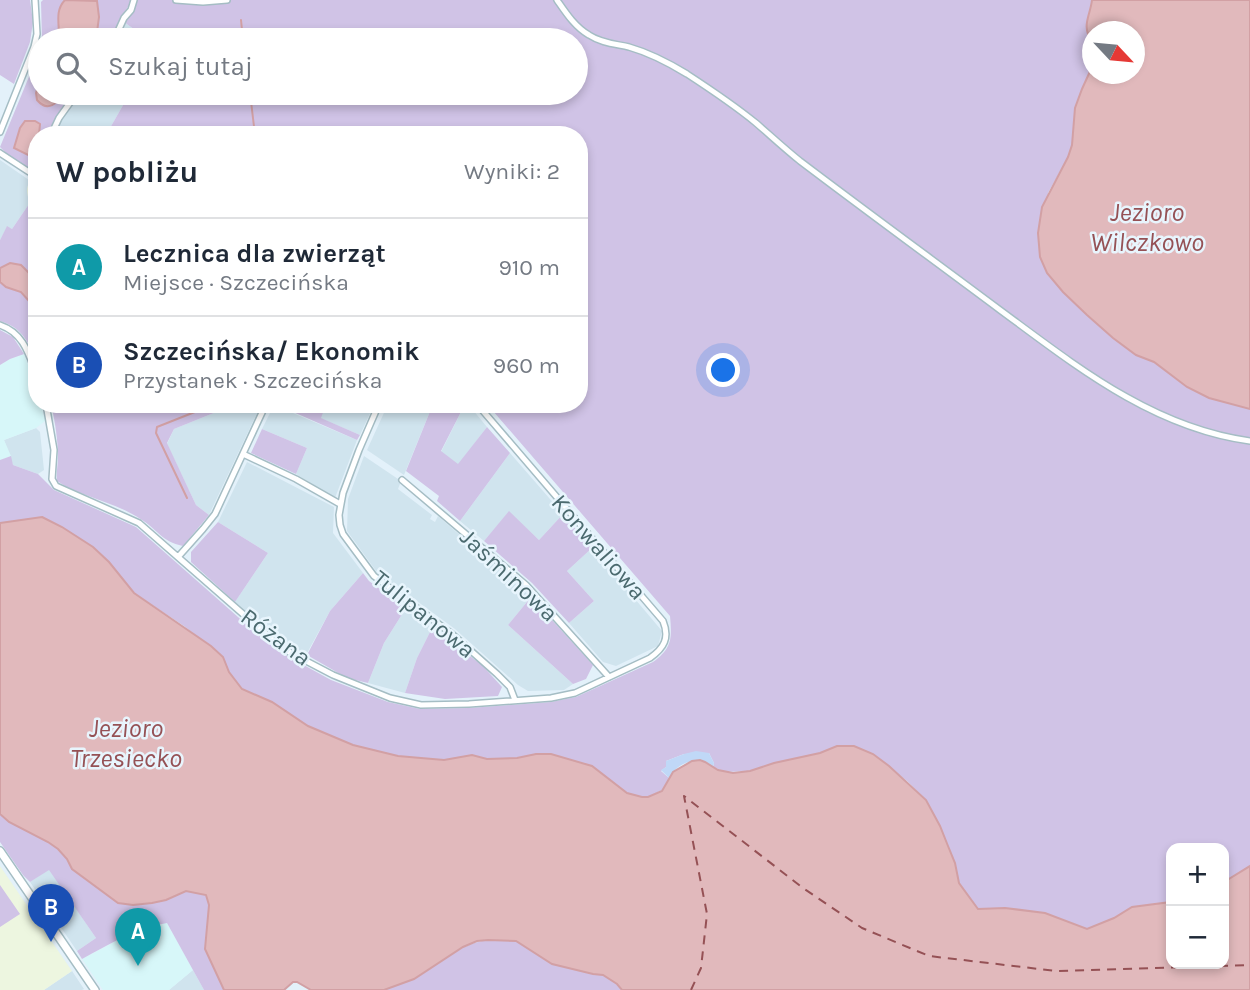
<!DOCTYPE html>
<html lang="pl">
<head>
<meta charset="utf-8">
<style>
  :root { --surface:#fff; --page:#f6f6f7; --text:#1f2937; --muted:#747a83; --line:#e0e1e3; --accent:#1a73e8 }
  body { margin:0; font-family:Karla,sans-serif; background:var(--page); color:var(--text) }
  .controls { position:absolute; right:21px; bottom:21px; display:grid; overflow:hidden; border-radius:14px; box-shadow:0 4px 10px #0003 }
  .controls button { width:63px; height:63px; display:grid; place-items:center; padding:0; border:0; border-bottom:2px solid var(--line); background:var(--surface); color:var(--text); font:35px sans-serif }
  .compass { position:absolute; left:1082px; top:21px; width:63px; height:63px; border-radius:50%; background:var(--surface); box-shadow:0 4px 10px #0003; rotate:116deg }
  .you { position:absolute; left:724px; top:371px; width:24px; height:24px; margin:-18px; border:5px solid #fff; border-radius:50%; background:#1a73e8; box-shadow:0 0 0 10px #1a73e833 }
  .badge { display:grid; place-items:center; width:46px; height:46px; border-radius:50%; background:var(--accent); color:#fff; font-size:23px; font-weight:700 }
  .pin { position:absolute; translate:-50% -58px; filter:drop-shadow(0 2px 4px #0008) }
  .pin::after { content:''; position:absolute; top:37px; width:24px; height:21px; background:inherit; clip-path:polygon(0 0,100% 0,50% 100%) }
  .list { margin:0; padding:0; list-style:none }
  h2 { display:flex; justify-content:space-between; align-items:center; height:91px; margin:0; padding:0 28px; font-size:30px }
  h2 small { font-size:23px; font-weight:400; color:var(--muted) }
  .list li { display:grid; grid-template-columns:46px 1fr auto; gap:21px; align-items:center; box-sizing:border-box; height:98px; padding:0 28px; border-top:2px solid var(--line) }
  .list b { display:block; font-size:26px; white-space:nowrap }
  .list p { margin:0; font-size:23px; white-space:nowrap; color:var(--muted) }
  .list em { font-size:23px; font-style:normal; color:var(--muted) }
  .icon { flex:none; width:38px; height:38px; fill:none; stroke:currentColor; stroke-width:2; stroke-linecap:round; stroke-linejoin:round }
  .map { position:relative; flex:none; width:1250px; height:990px; overflow:hidden }
  .search { position:absolute; background:var(--surface); box-shadow:0 4px 10px #0003; left:28px; top:28px; width:560px; height:77px; display:flex; align-items:center; gap:18px; box-sizing:border-box; padding:0 24px; border-radius:38px; color:var(--muted); font-size:26px }
  .panel { position:absolute; background:var(--surface); box-shadow:0 4px 10px #0003; left:28px; top:126px; width:560px; height:287px; border-radius:28px }
  .map>svg:first-child { display:block }
</style>
</head>
<body>
<div class="map">
<svg width="1250" height="990" viewBox="0 0 1250 990">
  <rect width="100%" height="100%" fill="#e3f1fa"/>
  <path fill="#d0e4ee" d="M124,22L149,40H116Z
    M80,93H130L106,135H55L61,120Z
    M0,160L29,180L27,190L29,204L12,229L7,227L0,240Z
    M236,404H250L259,409L209,515L196,505L167,444L174,429Z
    M326,404H366L373,407L360,435L320,418Z
    M388,404H433L404,475L367,450Z
    M465,404H468L487,427L458,465L441,452Z
    M274,405L357,440L335,498L296,474L307,448L262,429Z
    M36,428L40,432L44,470L38,474L13,465L4,440Z
    M510,453L563,514L539,540L509,512L484,541L460,521Z
    M364,456L401,481L398,489L432,515L430,519L435,522L438,516L531,597L508,625L573,684L564,690L528,691L518,685L455,629L376,571L347,531L348,499Z
    M247,462L334,507L333,533L363,573L330,611L306,655L276,638L235,602L268,553L218,522Z
    M592,548L662,631L658,646L616,666L603,662L569,623L594,601L567,571Z
    M406,608L432,628L417,658L405,693L368,683L384,643Z
    M49,869L96,938L77,951L30,882Z
    M193,970L204,990H169Z
    M72,971L84,989L82,990H44Z"/>
  <path fill="#d7f7f9" d="M24,354L37,389V404H41L45,421L36,428L4,440L11,456L0,460V365L10,359Z
    M167,923L193,970L169,990H103L82,959L135,931L151,925Z"/>
  <path fill="#edf6e0" d="M37,177V207L32,203L29,204L27,190L29,180Z
    M0,866L72,971L44,990H0Z"/>
  <path fill="#d0c3e6" d="M0,0H30L33,22L30,42L14,84L0,75Z
    M43,0H130V4L121,17L111,40H42L41,2Z
    M137,0H1092L1091,11L1087,20L1088,36L1092,42V67L1082,89L1075,108L1072,145L1068,157L1048,193L1087,315L1113,338L1136,355L1154,362L1187,387L1209,398L1250,409V866L1224,882V848H1171V902L1132,907L1114,918L1087,929C1048,912 1020,908 978,909L959,883L955,863L948,846L940,826L926,800L907,781L873,754L837,746L820,753L774,763L750,771L725,772L713,767L714,763L709,753L684,754L666,761V767L661,771L669,778L662,790L648,797H642L627,793L592,766L551,754H536L517,758L487,759L471,755L444,760L398,756L353,745L308,726L272,702L242,689L229,672L223,657L184,626L134,593L109,562L93,547L62,527L42,517L0,523V460L11,456L13,465L38,474L54,490L136,527L255,632L280,652L331,680L388,702L420,709L469,708L551,702L576,697L653,662C672,648 672,639 670,616L487,404H579V135H106L130,93H576V40H149L124,22L135,8Z
    M40,50V93H74L57,116L48,135H37V162L32,170L7,154L0,147Z
    M32,203L37,207V276L31,275L26,269L10,263L0,268V240L7,226L12,229L29,204Z
    M0,282L6,287L21,292L37,310V363C29,343 22,327 0,321Z
    M0,330L13,337L24,354L10,359L0,365Z
    M51,404H236L174,429L167,443L196,505L209,515L183,546C161,541 159,531 142,520C116,502 83,498 57,481C56,473 58,465 58,457C58,440 55,421 51,404Z
    M275,404H326L321,418L360,435L357,440Z
    M433,404H465L441,451L458,464L487,427L510,453L460,521L437,501L439,496L406,471Z
    M262,429L307,448L296,474L251,453Z
    M509,511L539,540L563,514L592,548L567,571L594,601L569,623L532,583L484,541Z
    M218,522L268,553L235,602L191,562V552Z
    M363,573L369,581L406,608L384,643L368,683L347,678L307,655L330,611Z
    M531,597L593,665L586,679L573,684L508,625Z
    M432,628L482,665L502,687L498,696L445,699L405,693L417,658Z
    M0,814L9,822L48,842L58,849L67,859L72,869L118,903L133,905L152,903L203,878L247,990H204L167,923C136,928 110,944 82,959L77,951L96,938L49,870L30,882L23,875L0,842Z
    M0,885L20,914L0,927Z
    M488,940L516,941L552,964L571,963L649,990H361C377,987 401,986 415,978C439,965 460,943 488,940Z"/>
  <path fill="#c0d8f7" d="M696,751L709,753L714,763L713,767C696,756 679,761 669,778L661,770L666,767V761L684,754Z"/>
  <path fill="#e1b9bc" stroke="#d2a0a4" stroke-width="2" d="M65,0L97,1L99,17L96,40H59C60,26 54,11 65,0Z
    M1092,0H1250V409L1209,398L1187,387L1154,362L1136,355L1113,338L1087,315L1063,292L1047,273L1040,257L1038,233L1042,207L1068,157L1072,145L1075,108L1082,89L1092,67V74H1134V32H1092V42C1081,25 1090,17 1092,0Z
    M40,79V93H65C57,103 48,113 37,100L36,93Z
    M25,121H35L40,124L39,135H37V145L34,156L32,157L14,148L20,128Z
    M10,263L21,265L31,275L37,276V310L21,292L6,287L0,282V268Z
    M42,517L62,527L93,547L109,562L134,593L211,646L223,657L229,672L242,689L272,702L308,726L353,745L398,756L444,760L472,755L487,759L517,758L536,754H551L592,766L627,793L642,797H648L662,791L673,772L692,761L700,760L705,762L718,770L733,773L750,771L774,763L820,753L837,746H854L873,754L889,766L926,800L940,826L948,846L955,863L959,883L978,909L1005,908L1045,913L1087,929L1114,918L1132,907L1171,902V964H1224V882L1250,866V990H622L617,984L603,975L593,974L552,964L516,941L488,940L477,941L463,947L414,979L384,990H311L297,982H293L284,990H224L205,949L209,905L206,895L186,891L166,900L152,903L133,905L118,903L72,869L67,859L58,849L48,842L9,822L0,814V523Z"/>
  <g fill="none" stroke-linecap="round" stroke-linejoin="round">
    <path stroke="#d2a0a4" stroke-width="2" d="M241,20L243,40
      M250,93L255,135
      M187,498L156,433L157,427L215,404"/>
    <path stroke="#955155" stroke-width="2" stroke-dasharray="9 7" stroke-linecap="butt" d="M691,990L701,968L707,914L684,796L803,888L862,928L929,956L1056,971L1250,965"/>
    <defs>
      <path id="minor" d="M176,0L203,2L227,0
        M557,0C566,13 575,27 589,35C601,43 616,44 629,47C650,53 669,63 687,74C710,89 734,105 756,123C771,136 785,149 800,161C866,211 933,260 1000,310C1076,366 1153,428 1250,441
        M114,40L124,18L131,10L134,0
        M0,132L34,47L37,34L35,0
        M51,135L59,118L77,93
        M0,153L29,172H34L37,169
        M0,325C24,333 29,355 37,376
        M46,404L54,450L52,479L56,486L139,523L275,642L289,652L333,675L390,698L421,705L469,704L551,698L575,693L650,658C664,648 670,638 663,621L477,404
        M379,404L359,450L343,493L339,515L340,525L343,534L374,576L452,634L497,674L510,687L515,700
        M243,454L296,479L340,504
        M402,480L526,585L609,677
        M178,557L203,529L215,514L266,404"/>
      <path id="tertiary" d="M0,851L95,990"/>
    </defs>
    <use href="#minor" stroke="#a5bdc4" stroke-width="8"/>
    <use href="#tertiary" stroke="#a5bdc4" stroke-width="10"/>
    <use href="#minor" stroke="#fff" stroke-width="5"/>
    <use href="#tertiary" stroke="#fff" stroke-width="7"/>
  </g>
  <g text-anchor="middle" stroke-width="5" stroke-linejoin="round" paint-order="stroke">
    <g font-size="24" fill="#4b6a6f" stroke="#e8f5fd">
      <text transform="translate(599 547) rotate(49)" y="8">Konwaliowa</text>
      <text transform="translate(509 575) rotate(43)" y="8">Jaśminowa</text>
      <text transform="translate(424 614) rotate(39)" y="8">Tulipanowa</text>
      <text transform="translate(276 637) rotate(36)" y="8">Różana</text>
    </g>
    <g font-size="26" font-style="italic" fill="#955155" stroke="#e8f5fd">
      <text x="1147" y="221">Jezioro<tspan x="1147" dy="30">Wilczkowo</tspan></text>
      <text x="126" y="737">Jezioro<tspan x="126" dy="30">Trzesiecko</tspan></text>
    </g>
  </g>
</svg>
<div class="controls">
<button>+</button>
<button>−</button>
</div>
<svg class="compass" viewBox="-18 -18 36 36"><path d="M0-13l5 13h-10z" fill="#e53935"/><path d="M0 13l5-13h-10z" fill="#747a83"/></svg>
<div class="you"></div>
<div class="pin badge" style="left:138px;top:966px;background:#0f9aa8">A</div>
<div class="pin badge" style="left:51px;top:942px;background:#1a4fb4">B</div>
<div class="search"><svg class="icon" aria-label="search" viewBox="0 0 24 24"><circle cx="10" cy="10" r="6"/><path d="M15 15l6 6"/></svg>Szukaj tutaj</div>
<section class="panel">
<h2>W pobliżu<small>Wyniki: 2</small></h2>
<ul class="list">
<li><span class="badge" style="background:#0f9aa8">A</span><div><b>Lecznica dla zwierząt</b><p>Miejsce · Szczecińska</p></div><em>910 m</em></li>
<li><span class="badge" style="background:#1a4fb4">B</span><div><b>Szczecińska/ Ekonomik</b><p>Przystanek · Szczecińska</p></div><em>960 m</em></li>
</ul>
</section>
</div>
</body>
</html>
